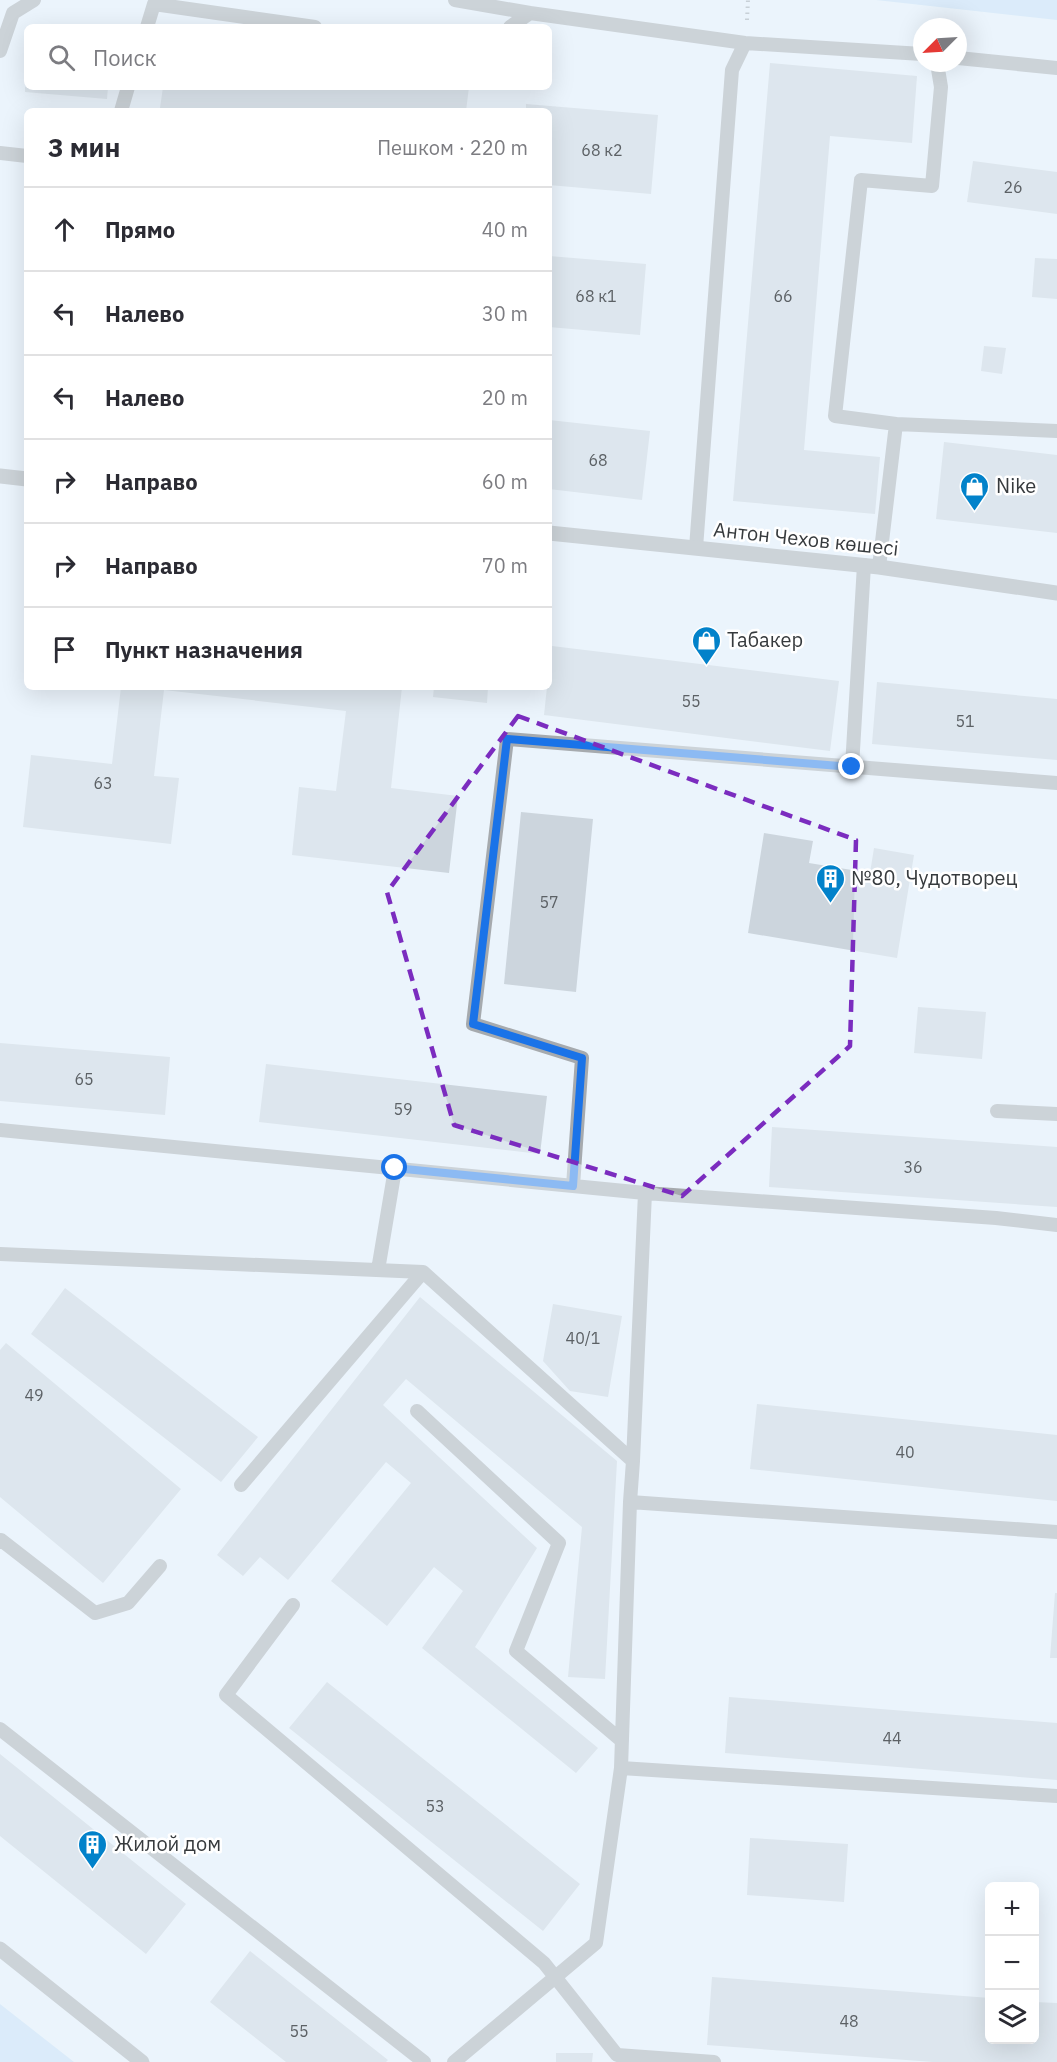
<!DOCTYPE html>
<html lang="ru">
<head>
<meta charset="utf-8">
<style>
  :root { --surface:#fff; --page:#f7f7f7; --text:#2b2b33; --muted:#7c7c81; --line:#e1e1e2 }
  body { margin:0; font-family:"IBM Plex Sans",sans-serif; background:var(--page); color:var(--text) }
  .controls { position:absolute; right:18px; bottom:18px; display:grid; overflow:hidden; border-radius:9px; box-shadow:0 6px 24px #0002 }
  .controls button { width:54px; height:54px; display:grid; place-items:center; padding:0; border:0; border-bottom:2px solid var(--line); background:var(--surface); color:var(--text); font:30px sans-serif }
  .compass { position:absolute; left:913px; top:18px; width:54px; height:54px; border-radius:50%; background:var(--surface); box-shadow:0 6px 24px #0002; rotate:246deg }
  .stop { position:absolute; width:18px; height:18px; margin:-14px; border:4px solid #1a73e8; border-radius:50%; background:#fff }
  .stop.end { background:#1a73e8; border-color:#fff; box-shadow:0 2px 6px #0008 }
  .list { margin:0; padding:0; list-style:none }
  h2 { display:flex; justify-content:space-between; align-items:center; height:78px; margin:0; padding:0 24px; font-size:26px }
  h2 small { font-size:20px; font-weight:400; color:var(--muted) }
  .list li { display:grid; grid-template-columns:39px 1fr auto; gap:18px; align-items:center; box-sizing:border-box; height:84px; padding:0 24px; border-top:2px solid var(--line) }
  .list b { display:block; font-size:22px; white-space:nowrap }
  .list em { font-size:20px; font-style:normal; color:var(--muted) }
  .icon { flex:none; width:33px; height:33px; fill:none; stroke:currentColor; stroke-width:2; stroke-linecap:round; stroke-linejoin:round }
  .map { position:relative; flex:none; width:1057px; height:2062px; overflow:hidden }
  .search { position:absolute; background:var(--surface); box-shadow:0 6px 24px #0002; left:24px; top:24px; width:528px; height:66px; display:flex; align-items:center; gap:15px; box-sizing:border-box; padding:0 21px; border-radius:9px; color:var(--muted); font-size:22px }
  .panel { position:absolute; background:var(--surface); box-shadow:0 6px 24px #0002; left:24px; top:108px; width:528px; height:582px; border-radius:9px }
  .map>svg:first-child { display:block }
</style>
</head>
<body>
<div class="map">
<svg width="1057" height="2062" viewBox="0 0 1057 2062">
  <rect width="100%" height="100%" fill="#ebf4fc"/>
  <path fill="#c7e1f8" d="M876,0H1057V20Z
    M0,2004L74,2062H0Z"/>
  <path fill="#ccd5dd" d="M770,63L917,76L912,143L830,136L804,450L880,457L875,514L733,501Z
    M25,87H108L107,99L25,92Z
    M163,87H469L466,111H185L160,108Z
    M526,104L658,115L651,194L549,185V111H526Z
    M973,161L1057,172V214L967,202Z
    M549,256L646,264L640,335L549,327Z
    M1035,258L1057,259V299L1032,297Z
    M984,346L1006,348L1002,374L981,371Z
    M549,420L650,431L642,500L549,489Z
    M944,442L1057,455V533L936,519Z
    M552,646L839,681L830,751L544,715L547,687H549Z
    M877,682L1057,699V760L872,744Z
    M121,687H402L391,788L458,796L449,873L292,855L299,787L336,791L346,711L164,690L154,776L179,778L171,844L23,827L31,755L112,764Z
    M434,687H488L487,703L433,697Z
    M521,812L593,819L576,992L504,984Z
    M764,833L813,841L809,863L870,873L874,848L914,855L897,958L748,933Z
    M918,1007L986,1012L982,1059L914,1053Z
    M0,1043L170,1057L165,1115L0,1101Z
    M266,1064L547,1096L540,1154L259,1122Z
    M772,1127L1057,1147V1207L769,1187Z
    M65,1288L258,1437L221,1482L31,1334Z
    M420,1297L617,1461L605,1679L568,1677L582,1527L406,1379L383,1405L537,1548L475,1647L598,1748L576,1773L422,1648L463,1591L434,1567L387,1626L331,1581L411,1483L386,1462L288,1580L260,1557L243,1576L217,1555Z
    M553,1304L622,1316L608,1397L570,1391L543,1361Z
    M6,1343L181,1489L103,1583L0,1497V1350Z
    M757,1404L1057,1435V1501L750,1469Z
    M1055,1593H1057V1658H1050Z
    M327,1682L580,1884L543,1931L289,1728Z
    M729,1697L1057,1723V1780L725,1753Z
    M0,1754L186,1904L146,1954L0,1836Z
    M750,1838L848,1844L844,1902L747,1895Z
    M250,1951L388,2060L386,2062H286L210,2002Z
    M712,1977L990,1998V2040H1034V2002L1057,2003V2062H933L707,2045Z
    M556,2053H593L592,2062H556Z"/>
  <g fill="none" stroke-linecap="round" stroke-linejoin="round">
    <path stroke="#9da4aa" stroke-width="4" stroke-dasharray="1.5 4.5" stroke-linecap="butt" d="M747,20L748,0"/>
    <path stroke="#a6aaae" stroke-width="14" d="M455,0L530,13L745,43L922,54
      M147,27L154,4L315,27
      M510,27L530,13
      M0,51L13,13L34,0
      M958,58L1057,68
      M121,111L128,87
      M0,153L27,156
      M896,424L835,416L861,180L932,186L941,87L937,63
      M696,548L732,70L745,43
      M879,567L896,424L1057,431
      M852,767L864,565
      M997,1111L1057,1114
      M0,1130L645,1193L996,1218L1057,1225
      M573,1186L582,1058L473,1024L507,739L1057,783
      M0,1254L423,1272L633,1461
      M378,1270L395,1169
      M417,1411L559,1543L516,1651L622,1741
      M241,1485L423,1272
      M630,1502L1057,1532
      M0,1542L1,1540L95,1613L128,1603L160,1566
      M293,1605L226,1695L544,1963L617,2055L714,2062
      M0,1729L424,2062
      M621,1768L1057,1796
      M454,2062L596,1943L621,1768L630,1502L633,1461L645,1193"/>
    <path stroke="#a6aaae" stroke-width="15" d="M0,476L27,479
      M549,533L879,567L1057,593
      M0,1949L142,2062"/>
  </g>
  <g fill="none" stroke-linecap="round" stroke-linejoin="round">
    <path stroke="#1a73e8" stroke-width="8" d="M395,1168L573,1186L582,1058L473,1024L507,739L852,767"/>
  </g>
  <path d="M0 0H1057V2062H0ZM518,716L856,840L850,1046L682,1196L454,1125L387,892Z" fill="#ebf4fc" fill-opacity=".55" fill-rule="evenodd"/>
  <path fill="none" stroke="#7b2cbf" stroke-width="4.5" stroke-dasharray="12 8" stroke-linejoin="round" d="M518,716L856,840L850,1046L682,1196L454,1125L387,892Z"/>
  <defs>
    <symbol id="shop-pin" viewBox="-11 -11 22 30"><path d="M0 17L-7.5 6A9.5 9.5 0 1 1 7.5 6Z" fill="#0282ca" stroke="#fff"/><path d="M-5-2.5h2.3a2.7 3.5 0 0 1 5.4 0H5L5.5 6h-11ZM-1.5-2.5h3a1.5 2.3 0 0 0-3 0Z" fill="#fff"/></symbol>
    <symbol id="building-pin" viewBox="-11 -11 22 30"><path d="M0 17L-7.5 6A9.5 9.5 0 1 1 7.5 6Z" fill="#0282ca" stroke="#fff"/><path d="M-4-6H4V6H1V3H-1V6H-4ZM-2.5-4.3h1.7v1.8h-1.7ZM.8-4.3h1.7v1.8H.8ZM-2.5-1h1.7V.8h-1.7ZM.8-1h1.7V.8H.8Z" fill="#fff"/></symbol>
  </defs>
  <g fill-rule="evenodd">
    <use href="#shop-pin" x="958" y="470" width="33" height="45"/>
    <use href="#shop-pin" x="690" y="624" width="33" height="45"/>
    <use href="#building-pin" x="814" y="862" width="33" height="45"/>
    <use href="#building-pin" x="76" y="1828" width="33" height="45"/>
  </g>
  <g text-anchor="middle" stroke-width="5" stroke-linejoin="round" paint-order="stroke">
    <g font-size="16" fill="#5c6165">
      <text x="602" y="156">68 к2</text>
      <text x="1013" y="193">26</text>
      <text x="596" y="302">68 к1</text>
      <text x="783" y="302">66</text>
      <text x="598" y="466">68</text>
      <text x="691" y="707">55</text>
      <text x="965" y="727">51</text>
      <text x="103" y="789">63</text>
      <text x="549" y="908">57</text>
      <text x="84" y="1085">65</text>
      <text x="403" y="1115">59</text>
      <text x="913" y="1173">36</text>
      <text x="583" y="1344">40/1</text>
      <text x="34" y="1401">49</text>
      <text x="905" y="1458">40</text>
      <text x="892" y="1744">44</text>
      <text x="435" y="1812">53</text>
      <text x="849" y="2027">48</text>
      <text x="299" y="2037">55</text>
    </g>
    <g font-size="20" fill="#363a3d" stroke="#fff" text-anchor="start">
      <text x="996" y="493">Nike</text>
      <text x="727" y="647">Табакер</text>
      <text x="851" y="885">№80, Чудотворец</text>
      <text x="114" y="1851">Жилой дом</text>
    </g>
    <g font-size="20" fill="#363a3d" stroke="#fff">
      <text transform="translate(806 539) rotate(6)" y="7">Антон Чехов көшесі</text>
    </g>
  </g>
</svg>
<div class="controls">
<button>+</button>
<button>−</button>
<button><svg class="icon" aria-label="layers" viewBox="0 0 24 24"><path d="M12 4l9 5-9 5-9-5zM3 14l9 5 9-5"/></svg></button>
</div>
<svg class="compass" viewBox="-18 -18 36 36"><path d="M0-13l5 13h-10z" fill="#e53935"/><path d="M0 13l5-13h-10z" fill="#7c7c81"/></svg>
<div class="stop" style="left:395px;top:1168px"></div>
<div class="stop end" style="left:852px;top:767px"></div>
<div class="search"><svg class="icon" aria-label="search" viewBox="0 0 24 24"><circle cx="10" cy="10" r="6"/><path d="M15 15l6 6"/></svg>Поиск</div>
<section class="panel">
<h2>3 мин<small>Пешком · 220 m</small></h2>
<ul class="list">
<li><svg class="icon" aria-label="ahead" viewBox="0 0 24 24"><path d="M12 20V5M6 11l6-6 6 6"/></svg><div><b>Прямо</b></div><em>40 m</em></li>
<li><svg class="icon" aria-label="left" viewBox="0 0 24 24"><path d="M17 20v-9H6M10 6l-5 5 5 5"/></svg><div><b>Налево</b></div><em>30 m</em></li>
<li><svg class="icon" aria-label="left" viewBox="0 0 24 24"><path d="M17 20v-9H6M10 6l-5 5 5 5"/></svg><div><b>Налево</b></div><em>20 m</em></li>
<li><svg class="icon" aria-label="right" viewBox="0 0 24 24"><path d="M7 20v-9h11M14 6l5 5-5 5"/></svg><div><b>Направо</b></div><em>60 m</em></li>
<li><svg class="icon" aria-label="right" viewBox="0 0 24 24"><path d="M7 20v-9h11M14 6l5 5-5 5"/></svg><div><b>Направо</b></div><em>70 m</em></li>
<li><svg class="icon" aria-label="arrive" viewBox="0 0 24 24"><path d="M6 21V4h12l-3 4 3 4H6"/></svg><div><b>Пункт назначения</b></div></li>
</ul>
</section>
</div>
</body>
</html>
